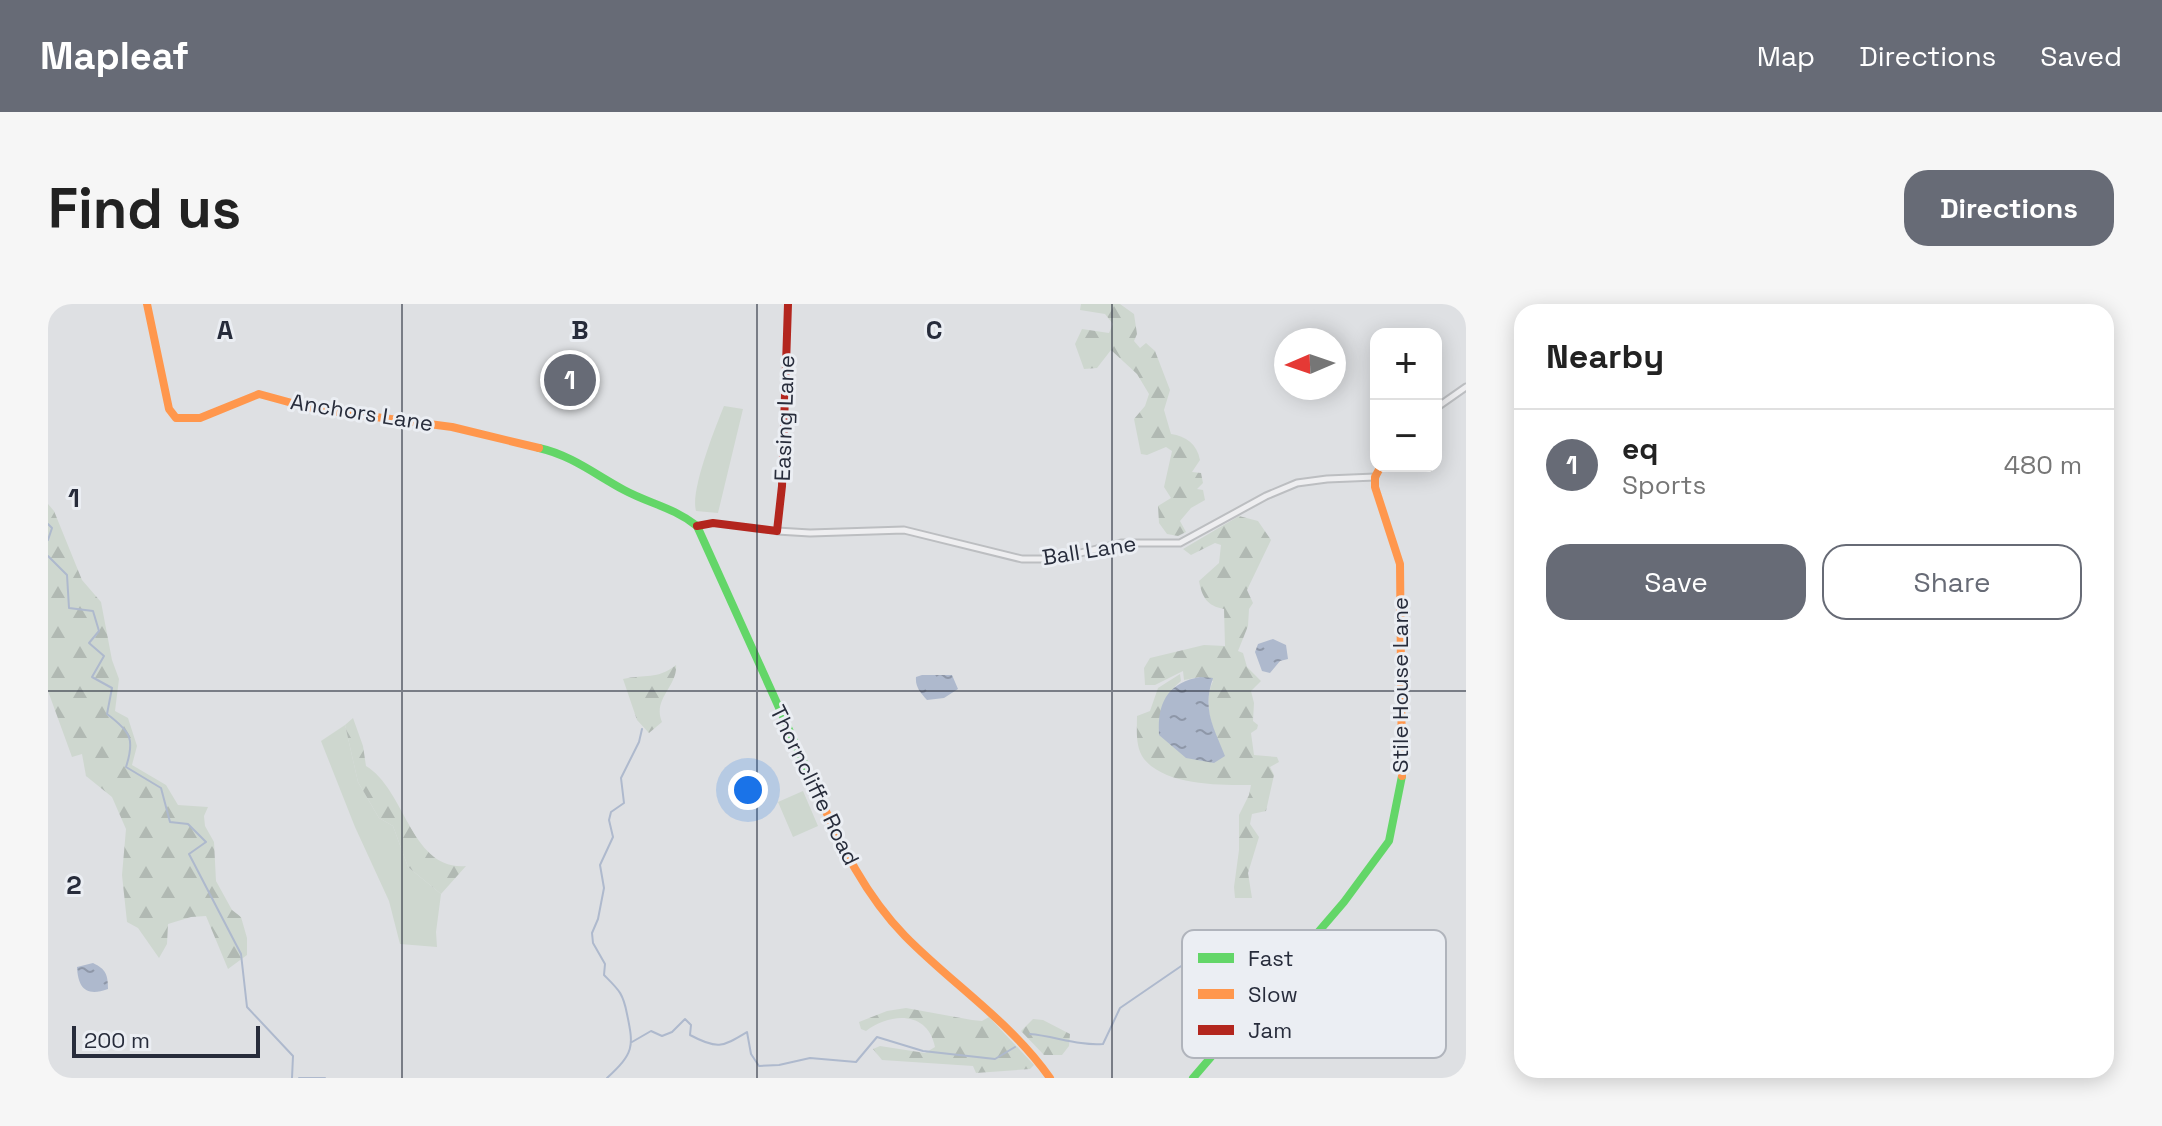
<!DOCTYPE html>
<html lang="en">
<head>
<meta charset="utf-8">
<style>
  :root { --surface:#fff; --page:#f6f6f6; --text:#222; --muted:#767676; --line:#e0e0e0; --accent:#676b76 }
  body { margin:0; font-family:"Space Grotesk",sans-serif; background:var(--page); color:var(--text) }
  .controls { position:absolute; right:24px; top:24px; display:grid; overflow:hidden; border-radius:16px; box-shadow:0 4px 20px #0003 }
  .controls button { width:72px; height:72px; display:grid; place-items:center; padding:0; border:0; border-bottom:2px solid var(--line); background:var(--surface); color:var(--text); font:40px sans-serif }
  .compass { position:absolute; left:1226px; top:24px; width:72px; height:72px; border-radius:50%; background:var(--surface); box-shadow:0 4px 20px #0003; rotate:268deg }
  .scale { position:absolute; left:24px; bottom:20px; width:188px; box-sizing:border-box; padding-left:8px; border:4px solid #272c3b; border-top:0; font-size:22px; line-height:28px; white-space:nowrap; color:#272c3b; -webkit-text-stroke:6px #ebeef3; paint-order:stroke }
  .you { position:absolute; left:700px; top:486px; width:28px; height:28px; margin:-20px; border:6px solid #fff; border-radius:50%; background:#1a73e8; box-shadow:0 0 0 12px #1a73e833 }
  .badge { display:grid; place-items:center; width:52px; height:52px; border-radius:50%; background:var(--accent); color:#fff; font-size:26px; font-weight:700 }
  .pin { position:absolute; translate:-50% -50%; border:4px solid #fff; box-shadow:0 2px 8px #0006 }
  .list { margin:0; padding:0; list-style:none }
  h2 { display:flex; justify-content:space-between; align-items:center; height:104px; margin:0; padding:0 32px; font-size:34px }
  h2 small { font-size:26px; font-weight:400; color:var(--muted) }
  .list li { display:grid; grid-template-columns:52px 1fr auto; gap:24px; align-items:center; box-sizing:border-box; height:112px; padding:0 32px; border-top:2px solid var(--line) }
  .list b { display:block; font-size:30px; white-space:nowrap }
  .list p { margin:0; font-size:26px; white-space:nowrap; color:var(--muted) }
  .list em { font-size:26px; font-style:normal; color:var(--muted) }
  .actions { display:flex; gap:16px; padding:24px 32px }
  .actions a { flex:1; padding:18px 0; border:2px solid var(--accent); border-radius:24px; text-align:center; font-size:28px; color:var(--accent) }
  .actions .main { background:var(--accent); color:#fff }
  .map { position:relative; flex:none; width:1418px; height:774px; overflow:hidden; border-radius:24px }
  header { display:flex; align-items:center; gap:48px; box-sizing:border-box; height:112px; padding:0 40px; background:var(--accent); color:#fff }
  header strong { font-size:38px }
  nav { display:flex; gap:44px; margin-inline-start:auto; font-size:28px }
  .intro { display:flex; align-items:center; justify-content:space-between; box-sizing:border-box; height:192px; padding:0 48px }
  h1 { margin:0; font-size:56px }
  .button { padding:20px 36px; border-radius:24px; background:var(--accent); color:#fff; font-size:28px; font-weight:700 }
  main { display:flex; gap:48px; padding:0 48px }
  aside { flex:1; background:var(--surface); border-radius:24px; box-shadow:0 4px 20px #0003 }
  .map>svg:first-child { display:block }
</style>
</head>
<body>
<header>
<strong>Mapleaf</strong>
<nav><a>Map</a><a>Directions</a><a>Saved</a></nav>
</header>
<div class="intro"><h1>Find us</h1><a class="button">Directions</a></div>
<main>
<div class="map">
<svg width="1418" height="774" viewBox="0 0 1418 774">
  <defs>
    <pattern id="forest-firs" width="22" height="20" patternUnits="userSpaceOnUse" patternTransform="scale(2)"><rect width="22" height="20" fill="#ced7cf"/><path d="M5 1l3.5 6h-7zM16 11l3.5 6h-7z" fill="#b1b9b3"/></pattern>
    <pattern id="water-ripples" width="26" height="14" patternUnits="userSpaceOnUse" patternTransform="scale(2)"><rect width="26" height="14" fill="#aeb9cd"/><path d="M2 4q2-2 4 0t4 0M15 11q2-2 4 0t4 0" fill="none" stroke="#8e97a8"/></pattern>
  </defs>
  <rect width="100%" height="100%" fill="#dee0e3"/>
  <path fill="#ced7cf" d="M503,65L541,66V86L502,85Z
    M676,102L695,105L670,209L648,207C642,187 667,124 676,102Z
    M297,421L310,478L331,514L345,522L360,563L393,590L388,628L389,643L352,640L341,597L307,523L273,437Z
    M755,487L770,522L745,533L730,498Z"/>
  <path fill="url(#forest-firs)" d="M1033,0H1072L1086,10L1089,30L1086,37L1092,44L1098,39L1107,47L1122,86L1116,106L1123,130C1138,132 1149,140 1152,156L1144,168L1153,169L1155,179L1149,185L1155,186L1157,196L1143,204L1132,217L1138,228L1130,232L1119,230L1111,219L1110,202L1123,194L1116,183L1124,147L1118,143L1099,151L1093,150L1086,115L1097,102L1101,90L1089,70L1063,46L1049,64L1036,65L1027,40L1034,25L1061,29L1065,20L1057,10L1032,6Z
    M0,200L6,207L34,276L53,298L64,356L71,375L67,407L80,414L89,442L84,461L118,481L130,501L160,503L156,512L157,522L166,538L168,577L184,606L193,613L199,634V651L180,665L158,612L143,613L120,620L119,640L111,654L90,624L79,618L74,571L78,525L64,493L38,472L34,450L24,453L0,387Z
    M1191,212L1210,217L1223,236L1199,286L1205,299L1201,305L1200,322L1190,347L1195,349L1199,363L1213,377L1203,387L1206,399L1205,417L1210,421L1209,425L1203,429L1206,451L1229,453L1231,458L1222,463L1226,471L1218,507L1204,510L1202,520L1211,533L1200,569L1204,594H1187L1186,583L1191,546V511L1201,491L1203,481C1172,481 1118,482 1096,455C1087,443 1089,426 1089,412L1102,407L1110,384L1132,370L1133,377C1116,391 1110,410 1111,431L1176,452C1167,427 1153,403 1165,377L1152,373L1136,376L1135,367L1107,381H1097L1096,364L1102,354L1156,341L1177,342L1176,305C1159,302 1154,293 1151,277L1171,259L1173,241L1167,239L1143,251L1135,245Z
    M628,361C630,382 604,395 614,418L601,429L589,416L575,375C597,370 609,376 628,361Z
    M305,414L315,442L318,462C358,486 363,567 418,562L393,590L360,563L345,522L331,514L310,478L297,421Z
    M858,704L924,716L934,717L941,713L986,761L982,765L928,769L925,762L834,756L825,745L832,742L877,749L887,743C880,707 843,708 818,727L813,725L811,718L839,707Z
    M985,715L995,716L1022,730L1021,742L1014,751H996L973,727Z"/>
  <path fill="url(#water-ripples)" d="M1225,335L1238,341L1240,355L1232,357L1222,369L1214,367L1207,348L1210,340Z
    M874,371H904L910,385L896,394L879,396C873,389 867,383 868,373Z
    M1152,373L1165,374C1154,405 1165,422 1177,452L1166,459L1138,454L1111,431C1109,398 1120,379 1152,373Z
    M45,659C58,665 60,671 60,685C38,693 30,684 29,663Z"/>
  <g fill="none" stroke-linecap="round" stroke-linejoin="round">
    <path stroke="#aeb9cd" stroke-width="2" d="M0,220L4,224L0,236
      M0,252L19,271L21,304L45,307L51,327L41,339L56,352L44,373L64,384L59,410C83,428 87,435 78,463L113,484L122,518L140,520L158,538L141,550L193,650L199,703L245,752L244,774
      M982,730C1006,732 1031,742 1055,740L1072,704L1142,656
      M584,738L603,727L614,732L624,728L637,715L643,721L642,731C670,746 674,743 699,728L703,750L711,762L731,761L762,754L808,758L829,733L875,747L947,755L967,743
      M251,774H277
      M559,774C586,749 586,743 579,710C575,689 571,686 556,671L557,660L545,639L544,629L550,615L556,584L552,561L565,533L561,516L563,508L576,499L573,474L591,438L594,425"/>
    <defs>
      <path id="street" d="M1388,104L1418,83
        M729,227L762,229L856,226L974,255H1008L1073,239H1132L1218,192L1249,179L1279,175L1327,173"/>
    </defs>
    <use href="#street" stroke="#bcbec1" stroke-width="9"/>
    <use href="#street" stroke="#eeeef0" stroke-width="5"/>
    <path stroke="#63d668" stroke-width="8" d="M491,144C523,151 548,171 576,186C602,200 625,203 649,222L770,490
      M1145,774L1296,598L1341,537L1354,472"/>
    <path stroke="#ff974d" stroke-width="8" d="M99,0L121,105L128,114H152L211,90L266,105L404,123L491,144
      M1333,162L1327,173V183L1352,260L1354,472
      M770,490C793,541 817,591 857,632C904,680 963,718 1002,774"/>
    <path stroke="#b3261e" stroke-width="8" d="M649,222L665,219L729,227L734,182L740,0"/>
  </g>
  <path fill="none" stroke="#272c3b" stroke-width="2" stroke-opacity="0.55" d="M354,0V774M709,0V774M1064,0V774M0,387H1418"/>
  <g text-anchor="middle" stroke-width="6" stroke-linejoin="round" paint-order="stroke">
    <g font-size="22" fill="#272c3b" stroke="#ebeef3">
      <text transform="translate(314 108) rotate(9)" y="8">Anchors Lane</text>
      <text transform="translate(736 114) rotate(-88)" y="8">Easing Lane</text>
      <text transform="translate(1041 246) rotate(-9)" y="8">Ball Lane</text>
      <text transform="translate(1352 381) rotate(-90)" y="8">Stile House Lane</text>
      <text transform="translate(767 481) rotate(64)" y="8">Thorncliffe Road</text>
    </g>
  </g>
  <rect x="1134" y="626" width="264" height="128" rx="12" fill="#ebeef3" stroke="#b0b4bc" stroke-width="2"/>
  <rect x="1150" y="649" width="36" height="10" fill="#63d668"/>
  <rect x="1150" y="685" width="36" height="10" fill="#ff974d"/>
  <rect x="1150" y="721" width="36" height="10" fill="#b3261e"/>
  <g font-size="22" fill="#272c3b">
    <text x="1200" y="662">Fast</text>
    <text x="1200" y="698">Slow</text>
    <text x="1200" y="734">Jam</text>
  </g>
  <g font-size="26" text-anchor="middle" font-weight="bold" fill="#272c3b" stroke="#ebeef3" stroke-width="6" stroke-linejoin="round" paint-order="stroke">
    <text x="177" y="35">A</text>
    <text x="532" y="35">B</text>
    <text x="886" y="35">C</text>
    <text x="26" y="203">1</text>
    <text x="26" y="590">2</text>
  </g>
</svg>
<div class="controls">
<button>+</button>
<button>−</button>
</div>
<svg class="compass" viewBox="-18 -18 36 36"><path d="M0-13l5 13h-10z" fill="#e53935"/><path d="M0 13l5-13h-10z" fill="#767676"/></svg>
<div class="scale">200 m</div>
<div class="you"></div>
<div class="pin badge" style="left:522px;top:76px">1</div>
</div>
<aside>
<h2>Nearby<small></small></h2>
<ul class="list">
<li><span class="badge">1</span><div><b>eq</b><p>Sports</p></div><em>480 m</em></li>
</ul>
<div class="actions"><a class="main">Save</a><a>Share</a></div>
</aside>
</main>
</body>
</html>
